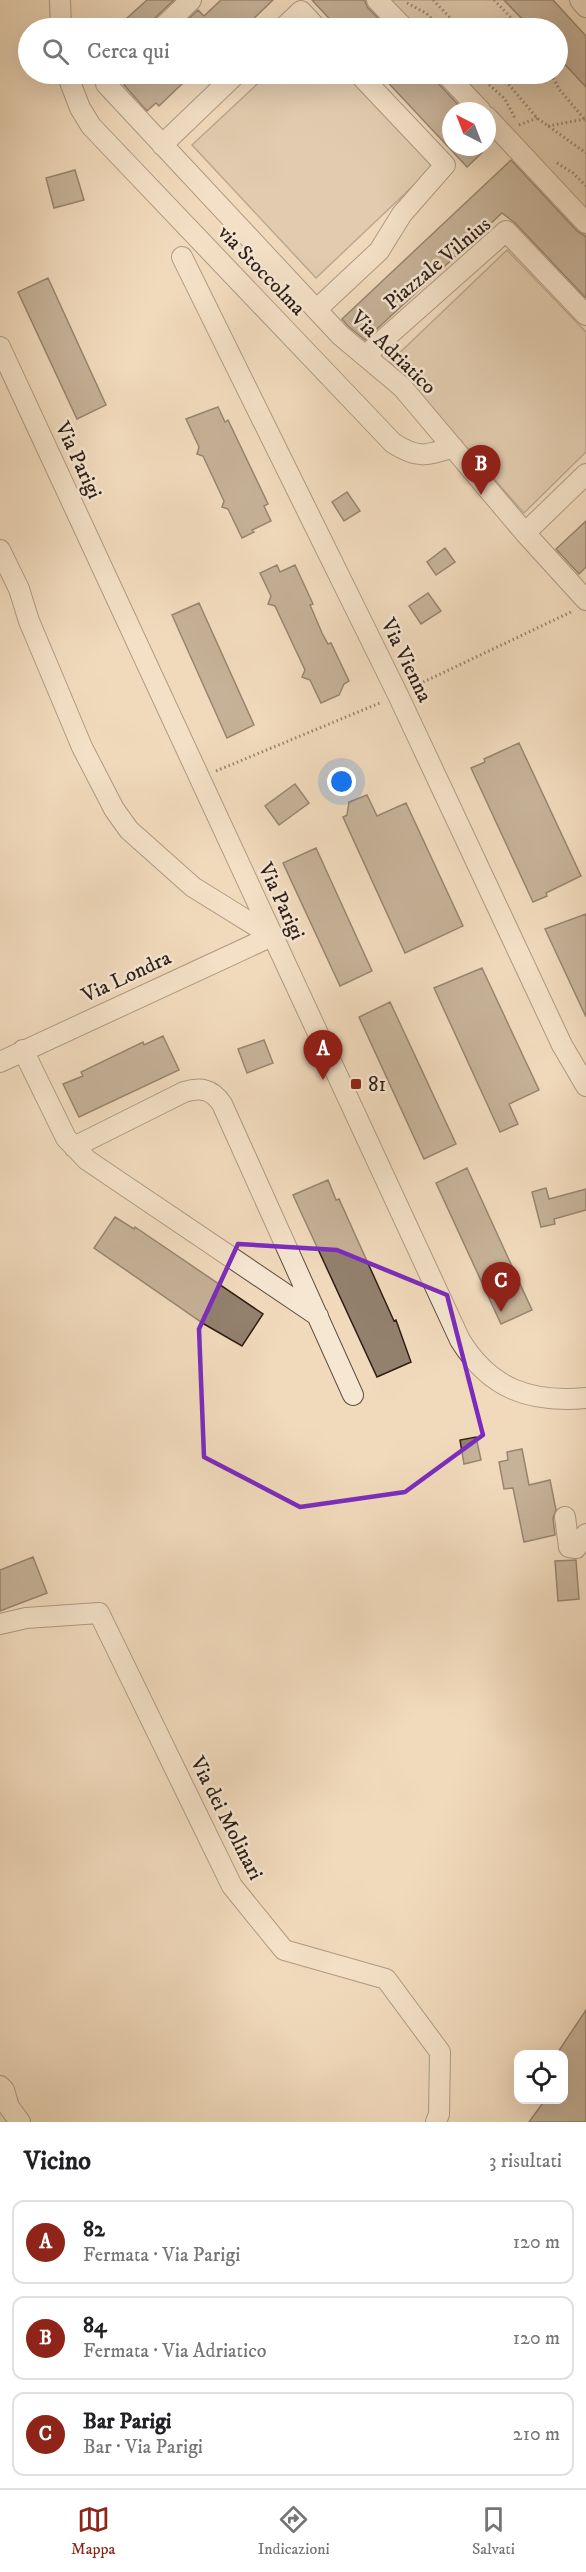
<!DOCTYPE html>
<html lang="it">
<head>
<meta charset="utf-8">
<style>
  :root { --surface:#fff; --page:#f6f6f6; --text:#202124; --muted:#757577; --line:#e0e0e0; --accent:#8f2418 }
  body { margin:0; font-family:"IM FELL DW Pica",serif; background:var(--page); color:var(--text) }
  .controls { position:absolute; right:18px; bottom:18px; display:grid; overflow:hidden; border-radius:12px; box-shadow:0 6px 24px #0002 }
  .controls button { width:54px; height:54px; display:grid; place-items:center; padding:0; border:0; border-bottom:2px solid var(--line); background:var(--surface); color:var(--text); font:30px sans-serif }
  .compass { position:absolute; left:442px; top:102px; width:54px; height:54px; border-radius:50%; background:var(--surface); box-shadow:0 6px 24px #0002; rotate:318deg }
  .you { position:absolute; left:342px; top:782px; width:21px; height:21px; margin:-15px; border:4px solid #fff; border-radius:50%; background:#1a73e8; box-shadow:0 0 0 9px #1a73e833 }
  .badge { display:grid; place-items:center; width:39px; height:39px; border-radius:50%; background:var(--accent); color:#fff; font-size:20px; font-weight:700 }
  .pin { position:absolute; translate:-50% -50px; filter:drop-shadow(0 2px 3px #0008) }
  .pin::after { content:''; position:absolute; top:32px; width:21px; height:18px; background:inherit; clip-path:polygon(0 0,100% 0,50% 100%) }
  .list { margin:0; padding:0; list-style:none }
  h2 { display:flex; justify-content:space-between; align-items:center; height:78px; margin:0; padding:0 24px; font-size:26px }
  h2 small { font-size:20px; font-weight:400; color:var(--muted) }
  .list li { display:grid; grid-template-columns:39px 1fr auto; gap:18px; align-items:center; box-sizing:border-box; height:84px; margin:0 12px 12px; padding:0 12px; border:2px solid var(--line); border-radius:12px }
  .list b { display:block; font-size:22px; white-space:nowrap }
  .list p { margin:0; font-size:20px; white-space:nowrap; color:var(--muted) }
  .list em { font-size:20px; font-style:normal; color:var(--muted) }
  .icon { flex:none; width:33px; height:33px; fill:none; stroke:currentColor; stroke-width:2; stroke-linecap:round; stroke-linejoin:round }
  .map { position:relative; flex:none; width:586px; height:2122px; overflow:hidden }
  .search { position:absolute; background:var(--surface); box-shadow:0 6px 24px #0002; left:18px; right:18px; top:18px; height:66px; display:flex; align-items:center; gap:15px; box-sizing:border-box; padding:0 21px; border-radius:33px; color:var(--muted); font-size:22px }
  .sheet { height:366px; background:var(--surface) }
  nav { display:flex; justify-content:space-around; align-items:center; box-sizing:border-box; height:84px; border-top:2px solid var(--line); background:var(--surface); font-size:16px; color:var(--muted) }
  nav a { display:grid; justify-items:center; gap:3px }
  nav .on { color:var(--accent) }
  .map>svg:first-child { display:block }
</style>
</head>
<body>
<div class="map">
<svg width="586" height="2122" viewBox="0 0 586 2122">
  <rect width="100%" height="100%" fill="#f1dabc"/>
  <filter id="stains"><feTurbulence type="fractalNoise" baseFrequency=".00333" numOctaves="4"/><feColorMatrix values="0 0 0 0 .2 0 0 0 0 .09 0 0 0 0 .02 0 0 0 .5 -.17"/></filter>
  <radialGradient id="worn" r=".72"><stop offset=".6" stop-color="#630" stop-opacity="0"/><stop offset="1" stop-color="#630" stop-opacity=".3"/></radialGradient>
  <path fill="#d0baa0" stroke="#7f6c5c" stroke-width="1.5" d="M364,0H504L531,28H391Z
    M558,57L586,87V237L487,131V111H468L433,74H558Z
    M268,74H345L433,167L316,278L192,145Z
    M507,250L586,332V452L524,513L390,362Z"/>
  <path fill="#93806d" stroke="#2e1e17" stroke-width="1.5" d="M147,0H174L154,19L150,28H116Z
    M221,0H273L249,23L246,19L236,28H179L198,10L204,16Z
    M312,0H364L368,8L388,28H338Z
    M504,0H553L586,36V87L558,57V28H531Z
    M133,74H188L180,81L182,84L159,106L156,103L147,111L124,85Z
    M380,74H433L437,82L464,111H451V147H488L467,167Z
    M511,160L577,231L586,237V298L515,223L502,213L365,340L348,326L342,319Z
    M75,170L84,200L54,208L46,178Z
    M48,278L106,405L77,419L18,292Z
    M218,407L225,422L228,420L268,504L264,506L271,521L252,530L254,532L242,538L228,509L222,507L224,501L203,456L197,454L199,447L186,419Z
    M347,492L360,511L344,521L332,502Z
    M586,521V567L579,574L556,549Z
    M445,548L455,562L436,575L427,562Z
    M277,565L280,572L295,565L313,604L310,605L322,633L328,644L331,643L349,681L344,684L339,695L321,703L310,680L302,677L305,670L275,606L268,604L271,596L260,573Z
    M428,593L441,611L421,624L409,606Z
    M199,603L254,725L227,738L172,615Z
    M519,743L581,876L546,893L547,896L533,902L471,768L485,762L484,759Z
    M295,784L309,803L279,825L265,806Z
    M367,795L377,816L406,803L463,926L405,953L343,817L347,815L349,802Z
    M316,848L372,971L340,986L283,863Z
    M586,914V1017L545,929Z
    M482,968L539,1090L509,1104L518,1124L500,1132L434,988Z
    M390,1002L456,1144L424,1159L359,1017Z
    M163,1036L179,1070L79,1117L63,1084L83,1076L81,1072L143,1042L144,1045Z
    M264,1040L273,1063L247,1073L238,1049Z
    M467,1168L532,1310L501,1324L436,1183Z
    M328,1180L336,1200L339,1199L394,1321L396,1320L411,1362L377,1377L293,1195Z
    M546,1188L549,1199L586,1189V1210L554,1219L555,1224L541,1227L532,1192Z
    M115,1217L134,1229L135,1227L263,1314L242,1346L204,1324L94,1248Z
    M476,1437L481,1460L464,1464L460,1440Z
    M522,1449L529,1485L550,1480L556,1510L553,1518L555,1535L524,1542L513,1488L504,1489L499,1462L508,1460L507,1452Z
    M33,1557L47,1593L0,1611V1570Z
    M576,1560L579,1599L558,1601L555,1561Z
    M586,2010V2122H529L545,2100H564V2055H556Z"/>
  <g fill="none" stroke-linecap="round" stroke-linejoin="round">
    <defs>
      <path id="minor" d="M60,0L61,28
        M377,0L404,28
        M580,0L586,7
        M162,28L191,0
        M283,28L301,11L317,28
        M67,74L80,108L91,126L393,443C418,459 426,456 453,447
        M116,74L106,84L340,335L402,387L525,533L586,600
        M446,74L481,111
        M487,117L586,223
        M162,145L236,74
        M182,257L398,695L562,1045L586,1086
        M317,309L379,251L402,214L445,165L359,74
        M0,347L460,1340C490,1389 530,1403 586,1398
        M365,356L506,231L586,315
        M525,533L586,474
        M0,550L19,589L29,621L82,747L114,809L129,830L193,887L272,936
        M23,1050L66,1138L87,1160L318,1316
        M0,1062L272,936
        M74,1147L184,1092C201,1087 212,1089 222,1104L353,1395
        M565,1517L569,1547L576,1548L586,1534
        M0,1624L26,1618L99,1613L232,1886L284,1950L386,1979L440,2052L439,2114L436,2122
        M0,2086L4,2090L9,2107L20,2122"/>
    </defs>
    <use href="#minor" stroke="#5f4d40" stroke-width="22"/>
    <path stroke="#2e1e17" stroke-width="3" stroke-dasharray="1.5 3" stroke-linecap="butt" d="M433,0L460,28
      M494,0L521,28
      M407,3L426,13L442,28
      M481,74L485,81L505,99L516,120
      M500,74L537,118L586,153
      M551,74L559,89L586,121
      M519,125L537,118
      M548,126L585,119
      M557,163L573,173L586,186
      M415,686L571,612
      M216,771L382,702"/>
    <use href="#minor" stroke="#f6e7d3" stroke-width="20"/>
  </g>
  <path d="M0 0H586V2122H0ZM238,1244L337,1250L447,1295L483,1435L405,1492L300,1507L204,1457L199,1329Z" fill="#f1dabc" fill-opacity=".55" fill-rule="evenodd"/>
  <path fill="none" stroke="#7b2cbf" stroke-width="4.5" stroke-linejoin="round" d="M238,1244L337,1250L447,1295L483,1435L405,1492L300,1507L204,1457L199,1329Z"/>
  <rect fill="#8f2418" stroke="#f6e7d3" stroke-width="2" x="350" y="1078" width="12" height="12" rx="3"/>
  <g text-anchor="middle" stroke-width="5" stroke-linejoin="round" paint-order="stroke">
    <g font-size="21" fill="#2e1e17" stroke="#f6e7d3">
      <text transform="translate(437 263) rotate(-40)" y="7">Piazzale Vilnius</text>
      <text transform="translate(262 270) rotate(46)" y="7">via Stoccolma</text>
      <text transform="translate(394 352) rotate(44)" y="7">Via Adriatico</text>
      <text transform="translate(79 460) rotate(65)" y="7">Via Parigi</text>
      <text transform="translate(407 660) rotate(64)" y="7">Via Vienna</text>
      <text transform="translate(282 901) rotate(65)" y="7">Via Parigi</text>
      <text transform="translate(126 976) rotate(-25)" y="7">Via Londra</text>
      <text transform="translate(227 1818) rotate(63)" y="7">Via dei Molinari</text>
    </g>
    <g font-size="21" fill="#2e1e17" stroke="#f6e7d3" text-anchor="start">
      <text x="368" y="1091">81</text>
    </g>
  </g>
  <rect width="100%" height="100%" filter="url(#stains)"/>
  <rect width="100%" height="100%" fill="url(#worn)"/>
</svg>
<div class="controls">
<button><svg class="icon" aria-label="locate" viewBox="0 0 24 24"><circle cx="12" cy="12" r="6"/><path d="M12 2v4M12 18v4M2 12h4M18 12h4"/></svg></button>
</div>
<svg class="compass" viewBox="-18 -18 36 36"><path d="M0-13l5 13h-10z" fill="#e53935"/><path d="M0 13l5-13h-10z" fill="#757577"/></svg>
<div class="you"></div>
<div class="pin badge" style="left:323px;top:1080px">A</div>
<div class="pin badge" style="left:481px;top:495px">B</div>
<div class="pin badge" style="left:501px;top:1312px">C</div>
<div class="search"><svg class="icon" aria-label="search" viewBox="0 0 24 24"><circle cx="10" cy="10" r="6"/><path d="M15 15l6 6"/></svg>Cerca qui</div>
</div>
<section class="sheet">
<h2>Vicino<small>3 risultati</small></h2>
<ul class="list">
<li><span class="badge">A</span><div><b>82</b><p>Fermata · Via Parigi</p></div><em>120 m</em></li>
<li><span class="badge">B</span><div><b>84</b><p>Fermata · Via Adriatico</p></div><em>120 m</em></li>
<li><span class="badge">C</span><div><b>Bar Parigi</b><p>Bar · Via Parigi</p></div><em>210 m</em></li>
</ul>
</section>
<nav>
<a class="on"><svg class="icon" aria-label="map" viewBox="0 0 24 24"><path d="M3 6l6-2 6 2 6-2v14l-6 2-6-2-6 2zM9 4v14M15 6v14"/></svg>Mappa</a>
<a><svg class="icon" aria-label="directions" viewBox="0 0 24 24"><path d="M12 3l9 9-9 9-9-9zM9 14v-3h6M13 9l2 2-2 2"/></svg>Indicazioni</a>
<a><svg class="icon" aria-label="saved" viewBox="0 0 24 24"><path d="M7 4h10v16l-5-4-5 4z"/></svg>Salvati</a>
</nav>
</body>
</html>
